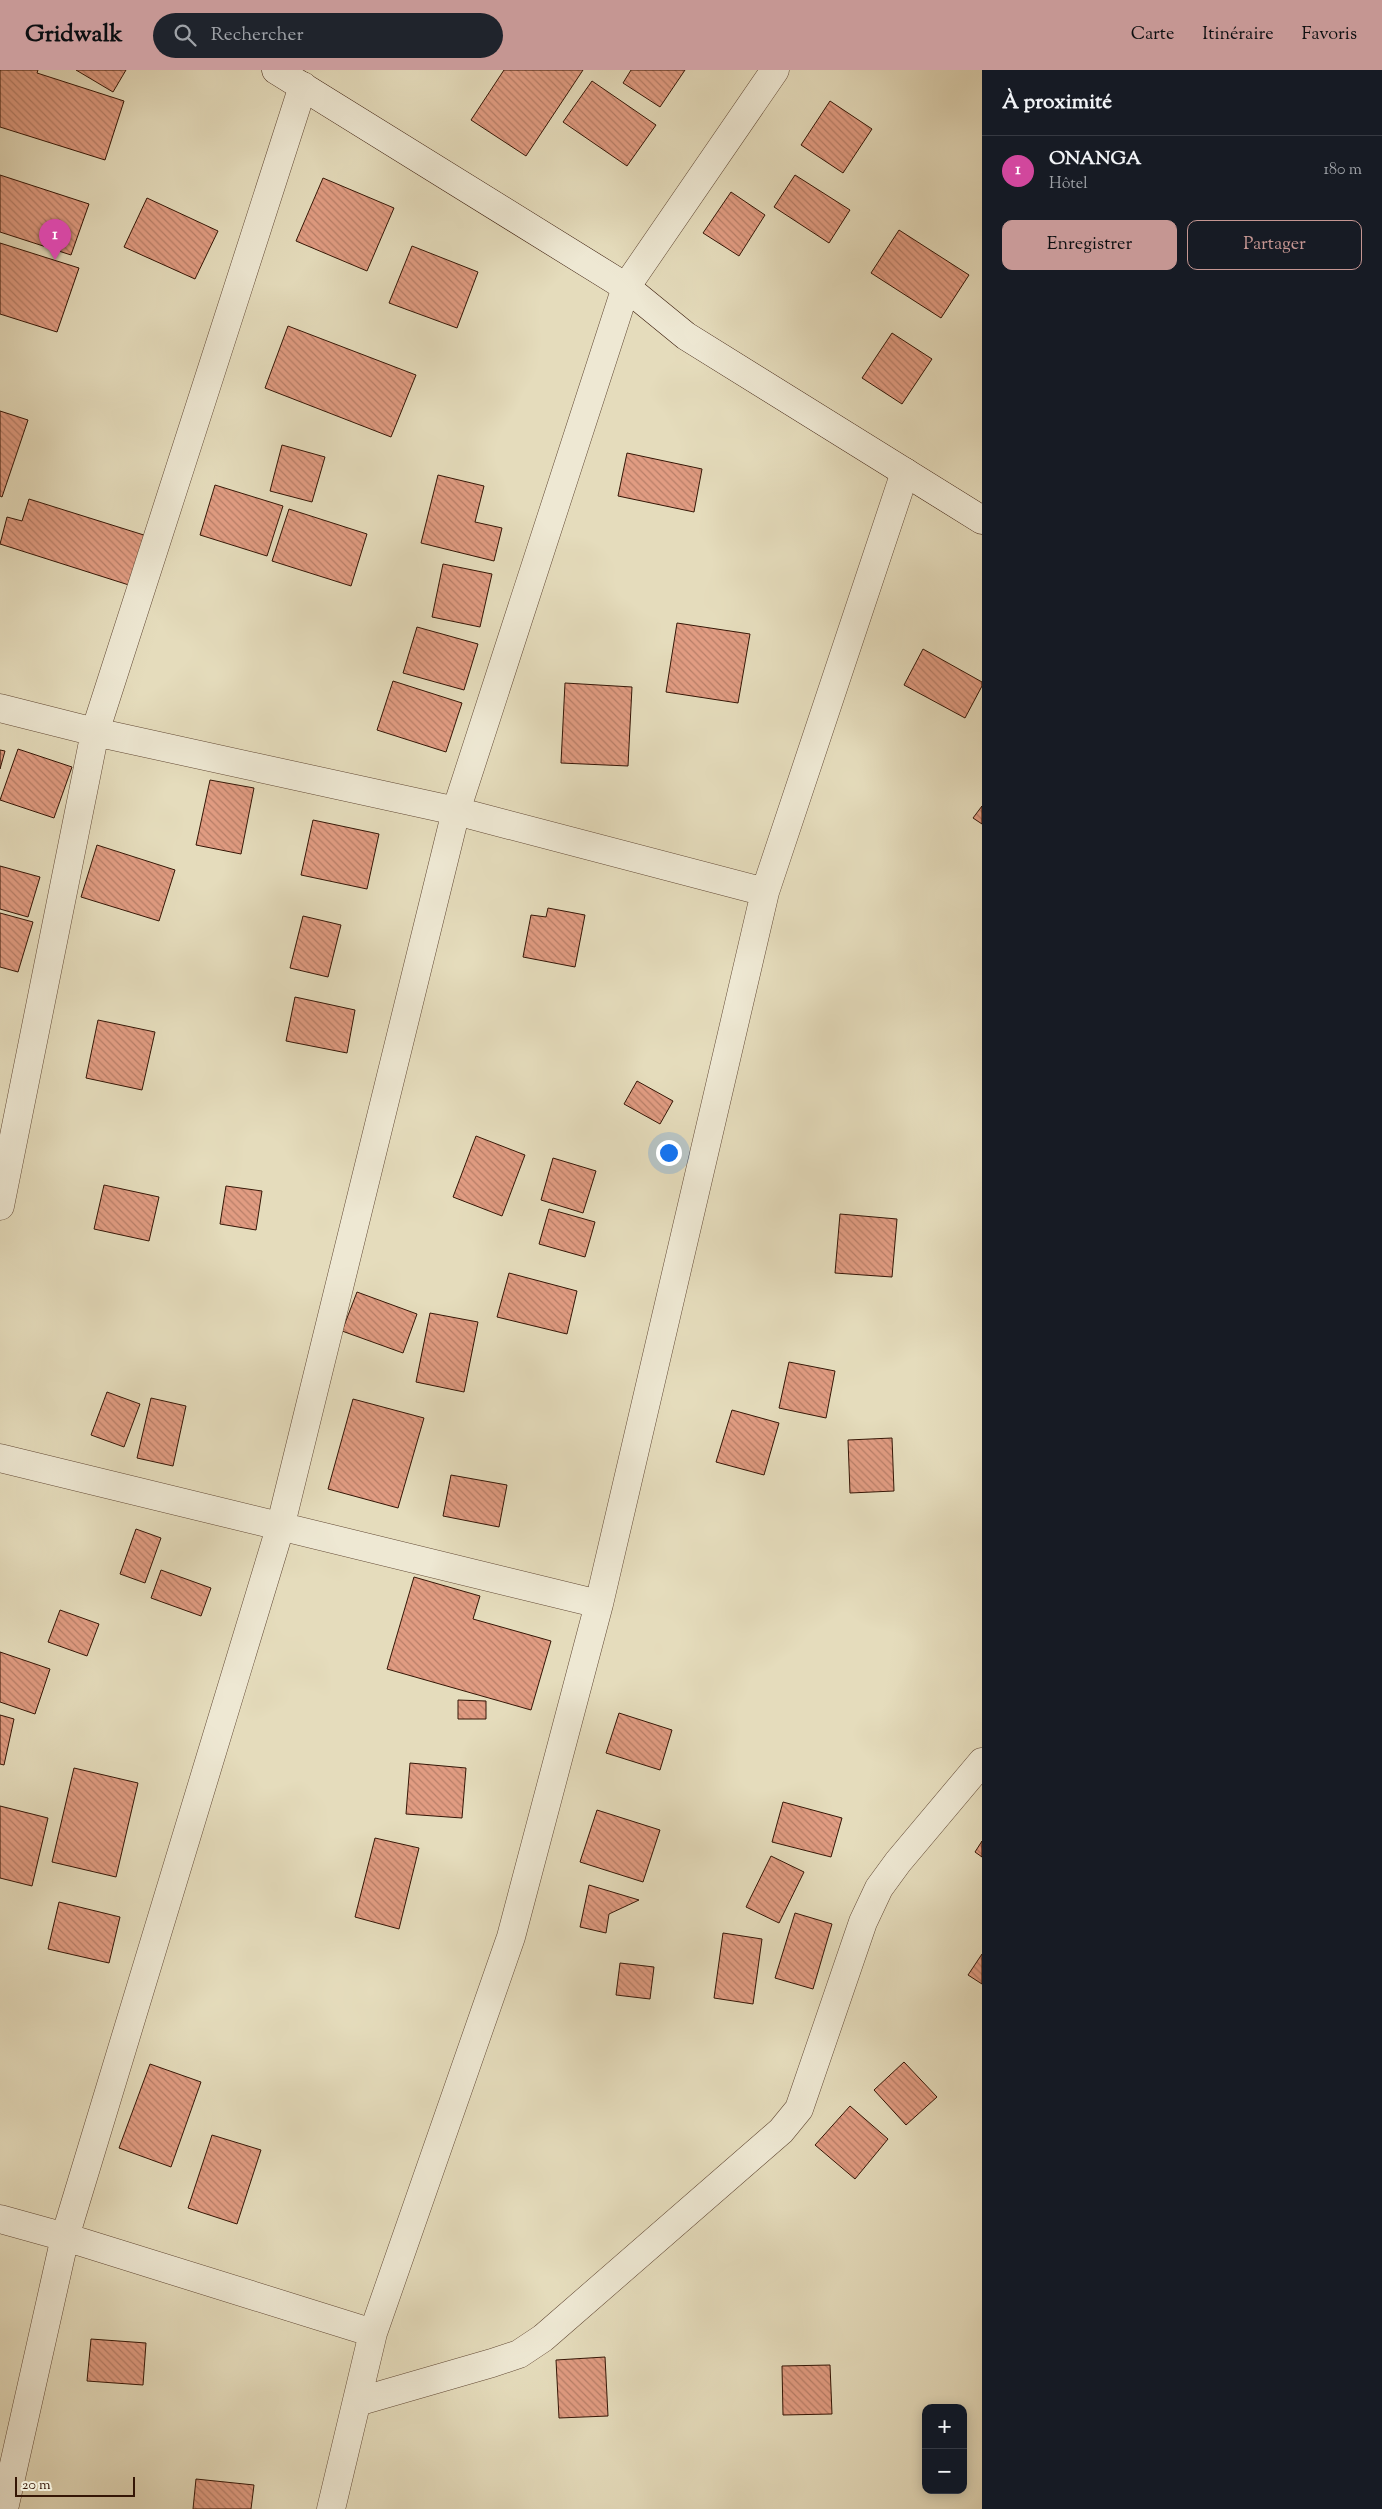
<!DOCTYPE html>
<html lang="fr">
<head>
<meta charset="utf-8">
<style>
  :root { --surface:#171b24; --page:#20242c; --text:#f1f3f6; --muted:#9ea1a6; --line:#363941; --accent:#c59692 }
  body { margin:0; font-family:"Sorts Mill Goudy",serif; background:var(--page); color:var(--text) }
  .controls { position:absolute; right:15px; bottom:15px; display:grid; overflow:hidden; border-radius:10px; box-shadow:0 2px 12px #0003 }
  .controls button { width:45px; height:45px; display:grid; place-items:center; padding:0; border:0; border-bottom:1px solid var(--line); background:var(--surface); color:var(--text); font:25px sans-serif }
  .scale { position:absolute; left:15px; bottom:12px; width:120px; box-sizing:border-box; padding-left:5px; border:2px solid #351606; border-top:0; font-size:14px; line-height:18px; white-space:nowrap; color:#351606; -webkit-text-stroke:4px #eee8d3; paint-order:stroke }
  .you { position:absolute; left:668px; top:1082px; width:18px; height:18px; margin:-12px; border:4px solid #fff; border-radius:50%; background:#1a73e8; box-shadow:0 0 0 8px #1a73e833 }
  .badge { display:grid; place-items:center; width:32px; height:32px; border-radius:50%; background:var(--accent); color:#fff; font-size:16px; font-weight:700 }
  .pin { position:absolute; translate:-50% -41px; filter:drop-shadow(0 1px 2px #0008) }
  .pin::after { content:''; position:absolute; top:26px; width:18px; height:15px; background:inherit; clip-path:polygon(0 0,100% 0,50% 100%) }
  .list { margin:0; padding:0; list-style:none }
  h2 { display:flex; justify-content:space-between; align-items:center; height:65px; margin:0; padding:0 20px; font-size:21px }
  h2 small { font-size:16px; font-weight:400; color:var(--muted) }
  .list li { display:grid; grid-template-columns:32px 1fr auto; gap:15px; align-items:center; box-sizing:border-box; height:70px; padding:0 20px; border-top:1px solid var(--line) }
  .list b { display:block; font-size:19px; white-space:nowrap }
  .list p { margin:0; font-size:16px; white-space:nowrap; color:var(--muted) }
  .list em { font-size:16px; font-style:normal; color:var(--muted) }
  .actions { display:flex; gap:10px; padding:15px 20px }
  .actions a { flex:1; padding:11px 0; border:1px solid var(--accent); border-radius:10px; text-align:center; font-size:18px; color:var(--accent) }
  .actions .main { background:var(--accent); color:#111 }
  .icon { flex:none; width:28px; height:28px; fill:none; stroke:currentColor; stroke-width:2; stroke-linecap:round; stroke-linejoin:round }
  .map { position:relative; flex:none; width:982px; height:2439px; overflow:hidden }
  header { display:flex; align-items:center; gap:30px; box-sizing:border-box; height:70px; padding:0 25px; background:var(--accent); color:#111 }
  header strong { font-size:24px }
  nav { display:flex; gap:28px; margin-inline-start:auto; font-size:18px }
  .search { width:350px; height:45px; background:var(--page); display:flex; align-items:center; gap:12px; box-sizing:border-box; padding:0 18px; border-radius:28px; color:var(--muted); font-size:19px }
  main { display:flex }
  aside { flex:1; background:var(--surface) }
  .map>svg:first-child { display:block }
</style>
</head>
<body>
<header>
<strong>Gridwalk</strong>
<div class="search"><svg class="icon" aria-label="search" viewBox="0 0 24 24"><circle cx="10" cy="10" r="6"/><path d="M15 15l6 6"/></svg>Rechercher</div>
<nav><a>Carte</a><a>Itinéraire</a><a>Favoris</a></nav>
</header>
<main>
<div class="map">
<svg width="982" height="2439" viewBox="0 0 982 2439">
  <defs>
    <pattern id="building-back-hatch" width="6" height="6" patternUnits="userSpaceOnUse" patternTransform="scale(1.25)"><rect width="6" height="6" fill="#e19c82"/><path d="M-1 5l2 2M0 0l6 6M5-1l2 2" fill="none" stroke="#b77e68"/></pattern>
  </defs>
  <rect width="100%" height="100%" fill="#e5dcbc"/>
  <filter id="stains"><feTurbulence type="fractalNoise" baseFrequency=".004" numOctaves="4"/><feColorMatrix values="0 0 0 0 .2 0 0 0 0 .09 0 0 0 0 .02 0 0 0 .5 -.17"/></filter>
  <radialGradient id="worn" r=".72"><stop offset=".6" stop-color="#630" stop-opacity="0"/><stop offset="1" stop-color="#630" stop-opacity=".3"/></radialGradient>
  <path fill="url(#building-back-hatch)" stroke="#351606" d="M0,0H38L37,3L124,31L105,90L0,57Z
    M76,0H126L113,22Z
    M504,0H583L526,86L471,50Z
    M631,0H685L660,37L623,13Z
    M592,11L656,55L627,96L563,52Z
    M830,31L872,59L843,103L801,75Z
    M0,105L89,134L71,185L0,162Z
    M795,105L850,140L829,173L774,137Z
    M323,108L394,138L367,201L296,171Z
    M731,122L765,145L739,186L703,163Z
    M147,128L218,161L195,209L124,177Z
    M899,160L969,205L941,248L871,203Z
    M0,173L79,198L57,262L0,244Z
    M412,176L478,202L457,258L389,233Z
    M288,256L416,305L391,367L265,318Z
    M892,263L932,289L902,334L862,308Z
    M0,341L28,350L2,427L0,426Z
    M282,375L325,387L312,432L270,421Z
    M627,383L702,399L694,442L618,426Z
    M438,405L484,416L475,452L502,458L494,491L421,473Z
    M215,415L283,436L267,486L200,465Z
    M29,429L147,466L132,516L0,474L7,447L22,451Z
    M289,439L367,464L351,516L272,491Z
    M443,494L492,504L480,557L432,547Z
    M677,553L750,564L738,633L666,622Z
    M417,557L478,574L464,620L403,603Z
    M923,579L982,612V616L965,648L904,615Z
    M393,611L462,633L446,682L377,660Z
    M565,613L632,617L628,696L561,693Z
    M18,679L72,697L54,748L0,730Z
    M0,680L5,681L0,699Z
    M210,710L254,718L241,784L196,775Z
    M982,736V754L973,748Z
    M313,750L379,764L367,819L301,805Z
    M97,775L175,800L159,851L81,827Z
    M0,796L40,807L28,847L0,839Z
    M548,838L585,845L575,897L523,887L531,845L546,847Z
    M0,843L33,852L18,902L0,897Z
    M303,846L341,855L328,907L290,898Z
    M295,927L355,940L347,983L286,971Z
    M98,950L155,962L142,1020L86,1008Z
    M637,1011L673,1031L660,1054L624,1034Z
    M476,1066L525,1085L502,1146L453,1127Z
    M553,1088L596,1101L583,1143L541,1130Z
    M104,1115L159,1127L149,1171L94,1159Z
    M226,1116L262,1121L256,1160L220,1154Z
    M549,1139L595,1152L585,1187L539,1174Z
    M840,1144L897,1149L892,1207L835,1203Z
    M509,1203L577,1221L567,1264L497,1247Z
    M357,1222L417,1244L403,1283L342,1261Z
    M430,1243L478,1252L464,1322L416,1312Z
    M789,1292L835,1301L826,1348L779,1338Z
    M107,1322L140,1334L124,1377L91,1365Z
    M151,1328L186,1336L173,1396L137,1388Z
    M353,1329L424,1348L398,1438L328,1419Z
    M732,1340L779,1353L764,1405L716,1392Z
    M892,1368L894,1421L850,1423L848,1370Z
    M451,1405L507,1415L499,1457L443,1446Z
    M136,1459L161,1468L145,1513L120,1504Z
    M161,1500L211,1518L201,1546L151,1528Z
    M414,1507L480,1526L473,1549L551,1571L531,1640L387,1599Z
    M60,1540L99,1554L87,1586L48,1572Z
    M0,1582L50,1599L35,1644L0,1632Z
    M458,1630L486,1631V1649H458Z
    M619,1643L672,1660L660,1700L606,1683Z
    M0,1645L14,1649L4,1695L0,1694Z
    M410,1693L466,1698L462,1748L406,1744Z
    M74,1698L138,1713L116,1807L52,1792Z
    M783,1732L842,1748L831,1787L772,1772Z
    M0,1736L48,1748L32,1816L0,1808Z
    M597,1740L660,1760L643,1812L580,1792Z
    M375,1768L419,1778L399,1859L355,1847Z
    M982,1771V1787L975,1782Z
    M771,1786L804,1802L779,1853L746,1837Z
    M589,1815L639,1830L609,1844L606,1863L580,1857Z
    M59,1832L120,1847L109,1893L48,1879Z
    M795,1843L832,1854L813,1919L775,1908Z
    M723,1863L762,1869L753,1934L714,1928Z
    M982,1884V1914L968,1905Z
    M620,1893L654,1897L650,1929L616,1925Z
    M904,1992L937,2027L906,2055L874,2020Z
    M150,1994L201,2012L171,2097L119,2078Z
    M850,2036L888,2069L855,2109L815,2075Z
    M212,2065L261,2080L237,2154L188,2138Z
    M91,2269L146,2273L143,2315L87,2311Z
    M605,2287L608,2346L559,2348L556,2290Z
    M830,2295L832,2344L783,2345L782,2296Z
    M196,2409L254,2415L251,2439H193Z"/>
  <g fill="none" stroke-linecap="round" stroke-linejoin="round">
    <defs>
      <path id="street" d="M0,638L95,662L456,741L765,822
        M0,1136L95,662L303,16
        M0,1388L599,1534
        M0,2149L65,2167L373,2263
        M357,2332L492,2293L519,2284L543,2268L781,2061L799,2039L863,1852L879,1818L898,1792L982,1692
        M4,2439L65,2167L280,1458L456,741L626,217L775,0
        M331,2439L373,2263L511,1867L599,1534L765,822L905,402"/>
      <path id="secondary" d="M276,0L626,217L686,266L982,450"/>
    </defs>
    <use href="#street" stroke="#614834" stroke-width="29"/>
    <use href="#secondary" stroke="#351606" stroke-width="29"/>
    <use href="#street" stroke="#eee8d3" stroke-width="28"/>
    <use href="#secondary" stroke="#eee8d3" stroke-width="28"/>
  </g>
  <rect width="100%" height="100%" filter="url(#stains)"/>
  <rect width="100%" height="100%" fill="url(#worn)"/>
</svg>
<div class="controls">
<button>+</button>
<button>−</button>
</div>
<div class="scale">20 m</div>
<div class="you"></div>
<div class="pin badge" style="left:55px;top:190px;background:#d1479c">1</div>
</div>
<aside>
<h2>À proximité<small></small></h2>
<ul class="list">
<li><span class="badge" style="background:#d1479c">1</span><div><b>ONANGA</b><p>Hôtel</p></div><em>180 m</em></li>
</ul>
<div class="actions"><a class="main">Enregistrer</a><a>Partager</a></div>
</aside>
</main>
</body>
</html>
